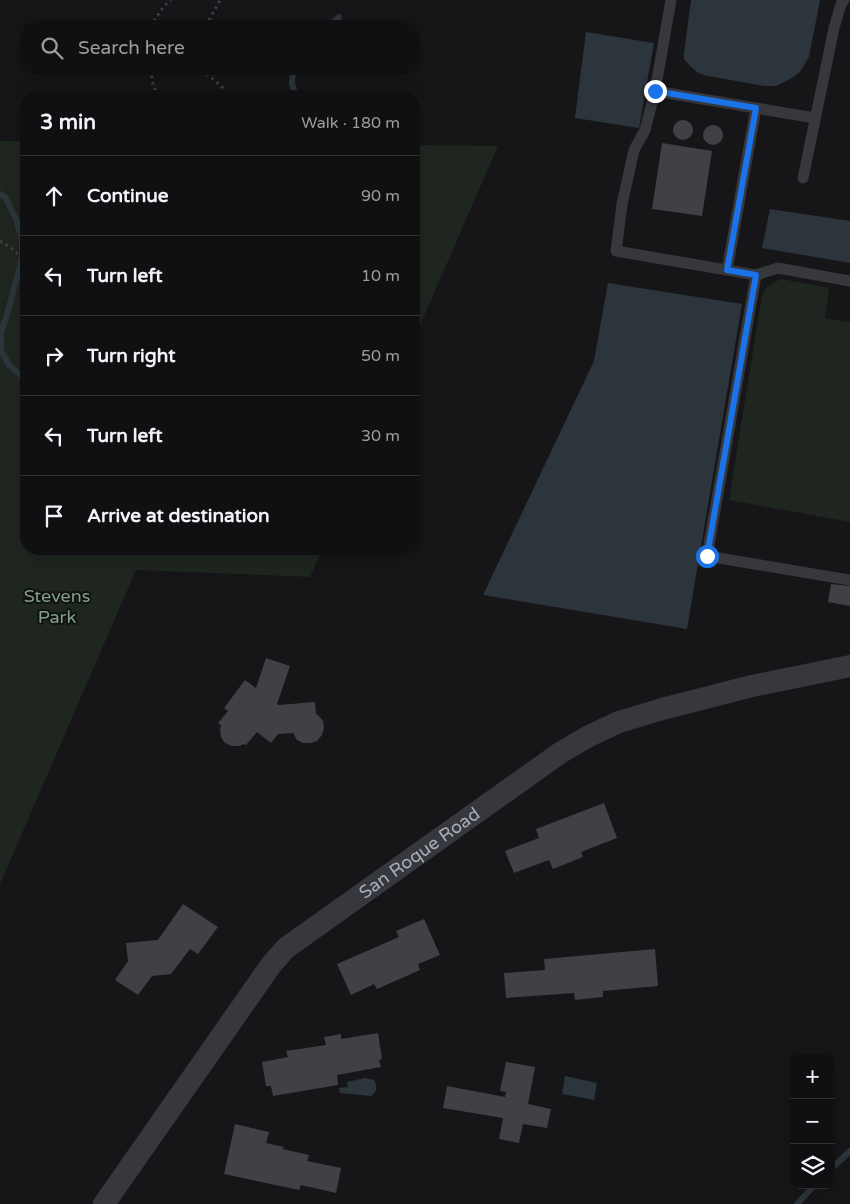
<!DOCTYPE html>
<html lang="en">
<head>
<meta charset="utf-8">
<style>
  :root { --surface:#101012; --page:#19191b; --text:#f1f3f6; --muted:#9c9d9f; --line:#303032 }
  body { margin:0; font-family:"Varela Round",sans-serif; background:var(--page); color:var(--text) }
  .controls { position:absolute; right:15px; bottom:15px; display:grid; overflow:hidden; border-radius:10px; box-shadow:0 5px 20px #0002 }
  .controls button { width:45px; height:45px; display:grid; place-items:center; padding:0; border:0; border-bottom:1px solid var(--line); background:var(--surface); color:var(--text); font:25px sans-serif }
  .stop { position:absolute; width:15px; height:15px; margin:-11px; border:4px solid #1a73e8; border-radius:50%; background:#fff }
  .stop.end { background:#1a73e8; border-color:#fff; box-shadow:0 1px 5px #0008 }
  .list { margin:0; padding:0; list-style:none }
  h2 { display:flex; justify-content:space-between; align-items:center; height:65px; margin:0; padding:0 20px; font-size:21px }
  h2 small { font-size:16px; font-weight:400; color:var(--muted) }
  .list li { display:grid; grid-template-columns:32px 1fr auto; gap:15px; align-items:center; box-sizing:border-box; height:80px; padding:0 20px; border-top:1px solid var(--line) }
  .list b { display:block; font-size:19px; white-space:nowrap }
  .list em { font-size:16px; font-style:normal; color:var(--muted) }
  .icon { flex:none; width:28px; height:28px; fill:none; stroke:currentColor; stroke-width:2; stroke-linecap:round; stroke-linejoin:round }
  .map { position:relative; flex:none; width:850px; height:1204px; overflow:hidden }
  .search { position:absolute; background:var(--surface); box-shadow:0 5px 20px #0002; left:20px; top:20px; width:400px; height:55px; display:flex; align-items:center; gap:12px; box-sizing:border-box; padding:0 18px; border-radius:20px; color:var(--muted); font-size:19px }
  .panel { position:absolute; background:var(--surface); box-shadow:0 5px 20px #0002; left:20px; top:90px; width:400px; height:465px; border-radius:20px }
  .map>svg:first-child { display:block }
</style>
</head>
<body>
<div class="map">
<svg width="850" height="1204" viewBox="0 0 850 1204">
  <rect width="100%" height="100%" fill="#161618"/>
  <path fill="#1e261f" d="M0,141H26V549H322L310,577L136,570L0,884Z
    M414,145L498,146L414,339Z
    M781,279L829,288L825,318L850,322V522L729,500L762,295C766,286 772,283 781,279Z"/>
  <path fill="#2c353c" d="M691,0H820L809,57L800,72L792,78L776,86H764L708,76L698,73L690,66L684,59V53Z
    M586,32L654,43L639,128L575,118Z
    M770,209L850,221V263L762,248Z
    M608,283L742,304L687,629L483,595L594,361Z
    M565,1076L597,1083L594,1100L562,1094Z
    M365,1078L374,1080C378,1087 377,1092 371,1096L340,1093L339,1088L348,1087L347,1082Z"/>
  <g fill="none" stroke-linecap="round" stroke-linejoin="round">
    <path stroke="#2c353c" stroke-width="6" d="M329,26L339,17
      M293,69L292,84L296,96
      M0,194L5,197L16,219L22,238V258L8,311L1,333V350L9,365L26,380
      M831,1169L850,1151
      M797,1204L815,1185"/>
  </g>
  <path fill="#404145" d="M673 130a10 10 0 1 1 20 0a10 10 0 1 1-20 0Z
    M703 135a10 10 0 1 1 20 0a10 10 0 1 1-20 0Z
    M662,143L712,151L702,216L652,209Z
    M831,584L850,586V606L828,602Z
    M266,658L290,666L277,704L279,705L315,702L316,714L318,715L323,721L324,728L322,735L317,741L311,743H303L297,740L293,733L278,734L271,743L257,732L246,745L244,744L239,746H232L225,743L221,737L220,730L221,725L218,723L228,711L224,708L245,680L256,688Z
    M604,803L617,838L581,852L583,857L553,869L549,860L514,873L505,851L539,838L536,829Z
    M183,904L218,927L198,954L190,949L171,974L152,976L138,995L115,980L128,961L126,943L158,940Z
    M424,919L440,955L418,964L420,970L377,989L374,984L351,995L337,964L399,937L396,931Z
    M655,949L658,986L603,991V997L575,1000L574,993L506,998L504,973L545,970L544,959Z
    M378,1033L382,1059L379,1060L381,1067L337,1075L338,1085L273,1096L271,1086H266L262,1062L288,1057L286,1051L326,1045L324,1037L341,1034V1039Z
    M506,1062L535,1067L528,1104L551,1109L547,1128L523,1124L519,1143L499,1139L503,1118L443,1108L447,1086L505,1097L506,1092L500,1091Z
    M235,1124L269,1132L266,1143L284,1147L283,1149L309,1155L307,1161L341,1168L336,1193L301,1185L299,1190L224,1174Z"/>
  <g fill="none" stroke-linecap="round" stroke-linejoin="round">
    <path stroke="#3d3f44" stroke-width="3" stroke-dasharray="2.5 4" stroke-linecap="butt" d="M150,26C158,17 161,7 171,0
      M206,26L220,0
      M151,69C152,79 152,89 160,96
      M202,69L224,89L230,96
      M0,241L10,247L26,261"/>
    <path stroke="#37383d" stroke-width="11" d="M671,0L655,91L645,130L634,150L622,204L616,251L756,275
      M655,91L815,118
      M803,178L834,28L841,4L844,0
      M727,270L756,108
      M850,281L778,268L756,275L707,556L850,580"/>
    <path stroke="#37383d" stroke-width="22" id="s1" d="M104,1204L271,965L286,948L560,753L589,736L619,722L662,709L752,686L850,666"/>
  </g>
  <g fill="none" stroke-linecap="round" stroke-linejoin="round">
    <path stroke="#1a73e8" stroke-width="6" d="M655,91L756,108L727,270L756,275L707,556"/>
  </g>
  <g text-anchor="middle" stroke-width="4" stroke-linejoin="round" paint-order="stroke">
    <g font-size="18" fill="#7fa381" stroke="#111113">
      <text x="57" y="602">Stevens<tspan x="57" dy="21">Park</tspan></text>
    </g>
    <g font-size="18" fill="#a8adb8" stroke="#111113">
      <text dy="6" stroke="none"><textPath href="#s1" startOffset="478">San Roque Road</textPath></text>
    </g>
  </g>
</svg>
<div class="controls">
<button>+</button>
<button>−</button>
<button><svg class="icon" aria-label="layers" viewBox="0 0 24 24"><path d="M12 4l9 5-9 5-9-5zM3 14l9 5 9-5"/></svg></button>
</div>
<div class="stop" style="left:707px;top:556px"></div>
<div class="stop end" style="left:655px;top:91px"></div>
<div class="search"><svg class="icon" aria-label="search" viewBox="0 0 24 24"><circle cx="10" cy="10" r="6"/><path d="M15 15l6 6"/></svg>Search here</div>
<section class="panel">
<h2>3 min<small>Walk · 180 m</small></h2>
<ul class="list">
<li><svg class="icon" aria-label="ahead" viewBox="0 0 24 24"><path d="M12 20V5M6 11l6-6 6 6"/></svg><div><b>Continue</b></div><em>90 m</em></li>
<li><svg class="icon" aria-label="left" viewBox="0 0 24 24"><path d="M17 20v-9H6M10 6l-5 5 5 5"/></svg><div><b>Turn left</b></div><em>10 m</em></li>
<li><svg class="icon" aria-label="right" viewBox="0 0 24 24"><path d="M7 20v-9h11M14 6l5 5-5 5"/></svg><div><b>Turn right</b></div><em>50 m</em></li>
<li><svg class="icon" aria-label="left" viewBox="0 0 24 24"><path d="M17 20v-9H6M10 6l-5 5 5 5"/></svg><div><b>Turn left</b></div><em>30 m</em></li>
<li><svg class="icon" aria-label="arrive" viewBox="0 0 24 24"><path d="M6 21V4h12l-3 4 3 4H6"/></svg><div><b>Arrive at destination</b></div></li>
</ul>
</section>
</div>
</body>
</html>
